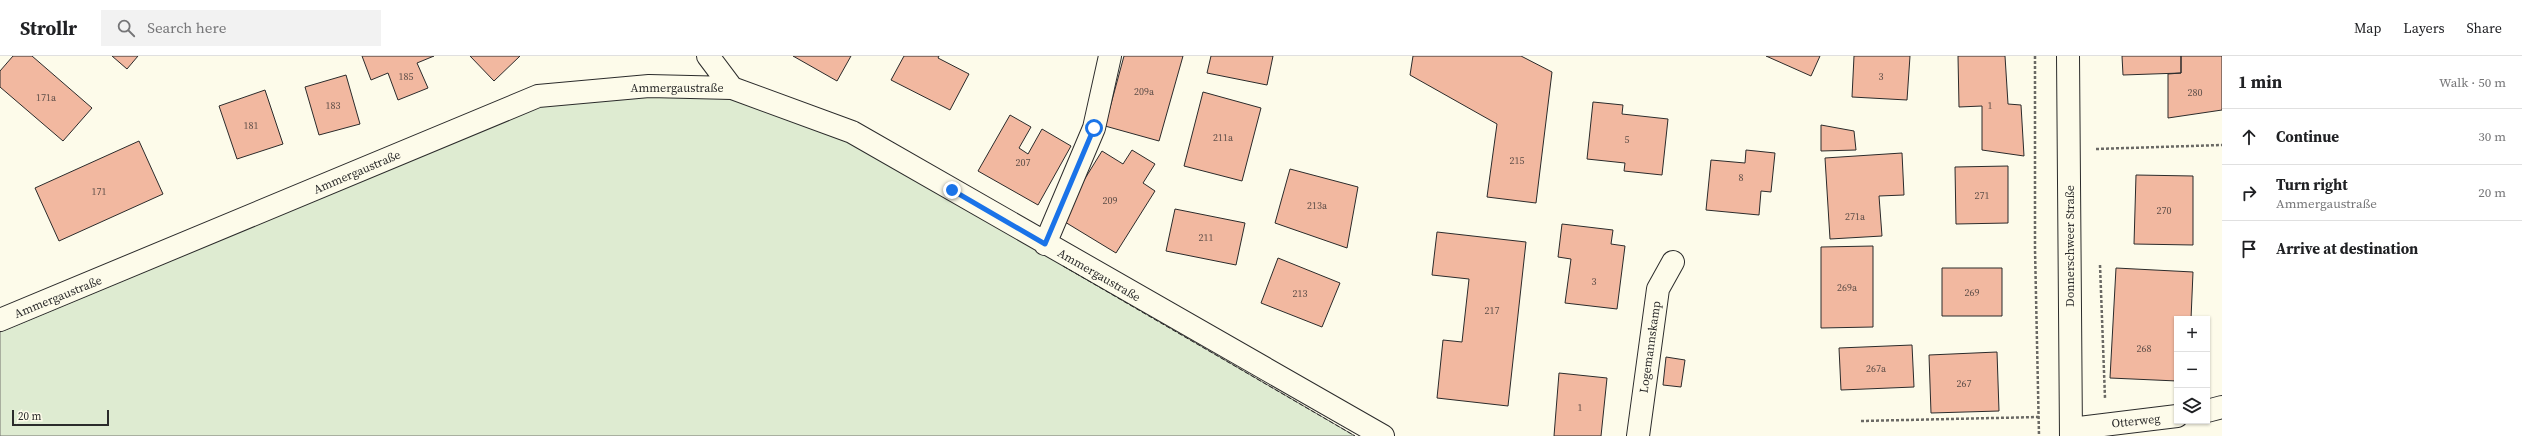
<!DOCTYPE html>
<html lang="en">
<head>
<meta charset="utf-8">
<style>
  :root { --surface:#fff; --page:#f2f2f2; --text:#202124; --muted:#757577; --line:#e0e0e0 }
  body { margin:0; font-family:"Source Serif 4",serif; background:var(--page); color:var(--text) }
  .controls { position:absolute; right:12px; bottom:12px; display:grid; overflow:hidden; border-radius:0px; box-shadow:0 1px 3px #0004 }
  .controls button { width:36px; height:36px; display:grid; place-items:center; padding:0; border:0; border-bottom:1px solid var(--line); background:var(--surface); color:var(--text); font:20px sans-serif }
  .scale { position:absolute; left:12px; bottom:10px; width:97px; box-sizing:border-box; padding-left:4px; border:2px solid #2b2b2b; border-top:0; font-size:11px; line-height:14px; white-space:nowrap; color:#2b2b2b; -webkit-text-stroke:3px #fdfbea; paint-order:stroke }
  .stop { position:absolute; width:12px; height:12px; margin:-9px; border:3px solid #1a73e8; border-radius:50%; background:#fff }
  .stop.end { background:#1a73e8; border-color:#fff; box-shadow:0 1px 4px #0008 }
  .list { margin:0; padding:0; list-style:none }
  h2 { display:flex; justify-content:space-between; align-items:center; height:52px; margin:0; padding:0 16px; font-size:17px }
  h2 small { font-size:13px; font-weight:400; color:var(--muted) }
  .list li { display:grid; grid-template-columns:26px 1fr auto; gap:12px; align-items:center; box-sizing:border-box; height:56px; padding:0 16px; border-top:1px solid var(--line) }
  .list b { display:block; font-size:15px; white-space:nowrap }
  .list p { margin:0; font-size:13px; white-space:nowrap; color:var(--muted) }
  .list em { font-size:13px; font-style:normal; color:var(--muted) }
  .icon { flex:none; width:22px; height:22px; fill:none; stroke:currentColor; stroke-width:2; stroke-linecap:round; stroke-linejoin:round }
  .map { position:relative; flex:none; width:2222px; height:380px; overflow:hidden }
  header { display:flex; align-items:center; gap:24px; box-sizing:border-box; height:56px; padding:0 20px; background:var(--surface); border-bottom:1px solid var(--line) }
  header strong { font-size:19px }
  nav { display:flex; gap:22px; margin-inline-start:auto; font-size:14px }
  .search { width:280px; height:36px; background:var(--page); display:flex; align-items:center; gap:10px; box-sizing:border-box; padding:0 14px; border-radius:0px; color:var(--muted); font-size:15px }
  main { display:flex }
  aside { flex:1; background:var(--surface) }
  .map>svg:first-child { display:block }
</style>
</head>
<body>
<header>
<strong>Strollr</strong>
<div class="search"><svg class="icon" aria-label="search" viewBox="0 0 24 24"><circle cx="10" cy="10" r="6"/><path d="M15 15l6 6"/></svg>Search here</div>
<nav><a>Map</a><a>Layers</a><a>Share</a></nav>
</header>
<main>
<div class="map">
<svg width="2222" height="380" viewBox="0 0 2222 380">
  <rect width="100%" height="100%" fill="#fdfbea"/>
  <path fill="#deebd1" stroke="#74746e" d="M655,39L732,43L849,84L1355,380H0V276L541,50Z"/>
  <path fill="#f2b8a0" stroke="#2b2b2b" d="M13,0H32L92,52L63,85L0,31V15Z
    M112,0H138L127,13Z
    M362,0H434L417,7L428,32L398,44L388,17L371,24Z
    M470,0H520L494,25Z
    M793,0H851L837,25Z
    M904,0H939L938,2L969,18L950,54L891,24Z
    M1124,0H1183L1159,85L1105,70Z
    M1211,0H1273L1267,29L1207,17Z
    M1413,0H1521L1552,16L1536,147L1487,141L1497,68L1410,19Z
    M1766,0H1820L1811,20Z
    M1854,0H1910L1907,44L1852,41Z
    M1958,0H2005L2008,48L2021,49L2024,100L1982,94V50L1959,51Z
    M2122,0H2181V17L2123,19Z
    M2181,0H2222V54L2168,62V18L2181,17Z
    M346,19L360,68L319,79L305,31Z
    M265,34L283,88L237,103L219,50Z
    M1203,36L1261,52L1242,125L1184,110Z
    M1593,46L1623,49L1622,58L1668,63L1662,119L1624,115L1625,107L1587,103Z
    M1010,59L1031,71L1019,92L1028,98L1042,73L1071,90L1038,149L978,115Z
    M1821,69L1854,75L1856,94L1821,95Z
    M139,85L163,138L59,185L35,132Z
    M1132,94L1155,108L1143,127L1155,135L1116,197L1060,163L1102,95L1123,108Z
    M1746,94L1775,97L1771,136L1761,135L1759,159L1706,154L1711,104L1745,107Z
    M1902,97L1904,139L1879,140L1882,180L1830,183L1825,102Z
    M2008,110V167L1956,168L1955,111Z
    M1290,113L1358,131L1347,192L1275,167Z
    M2136,119L2193,120V189L2134,188Z
    M1175,153L1245,167L1236,209L1166,195Z
    M1562,168L1613,174L1611,188L1625,190L1617,253L1565,247L1571,203L1558,201Z
    M1437,176L1526,186L1508,350L1437,342L1443,284L1462,286L1469,223L1432,219Z
    M1873,190V271L1821,272V191Z
    M1278,202L1340,227L1322,271L1261,247Z
    M1942,212H2002V260H1942Z
    M2116,212L2193,216L2191,263H2177V325L2110,322Z
    M1912,289L1914,331L1841,334L1839,292Z
    M1997,296L1999,355L1931,357L1929,299Z
    M1666,301L1685,304L1681,331L1663,329Z
    M1559,317L1607,322L1601,380H1554Z"/>
  <g fill="none" stroke-linecap="round" stroke-linejoin="round">
    <defs>
      <path id="minor" d="M708,0L732,32
        M1045,188L1094,72L1110,0
        M0,264L538,40L649,30L732,32L852,76L1383,380
        M2207,355L2222,351
        M2071,373L2177,360
        M1638,380L1658,233L1673,206"/>
      <path id="major" d="M2068,0L2071,380"/>
    </defs>
    <use href="#minor" stroke="#2b2b2b" stroke-width="24"/>
    <use href="#major" stroke="#2b2b2b" stroke-width="24"/>
    <path stroke="#6a6964" stroke-width="2.5" stroke-dasharray="3 2" stroke-linecap="butt" d="M2035,0V193L2039,380
      M2096,93L2222,89
      M2100,209L2105,342
      M1861,365L2039,361"/>
    <use href="#minor" stroke="#fdfbea" stroke-width="22"/>
    <use href="#major" stroke="#fdfbea" stroke-width="22"/>
    <path stroke="#2b2b2b" stroke-width="1" stroke-dasharray="5 2" stroke-linecap="butt" d="M1063,210L1355,380"/>
  </g>
  <g fill="none" stroke-linecap="round" stroke-linejoin="round">
    <path stroke="#1a73e8" stroke-width="5" d="M952,134L1045,188L1094,72"/>
  </g>
  <g text-anchor="middle" stroke-width="3" stroke-linejoin="round" paint-order="stroke">
    <g font-size="10" fill="#5d4e48">
      <text x="406" y="24">185</text>
      <text x="1881" y="24">3</text>
      <text x="1144" y="39">209a</text>
      <text x="2195" y="40">280</text>
      <text x="46" y="45">171a</text>
      <text x="333" y="53">183</text>
      <text x="1990" y="53">1</text>
      <text x="251" y="73">181</text>
      <text x="1223" y="85">211a</text>
      <text x="1627" y="87">5</text>
      <text x="1517" y="108">215</text>
      <text x="1023" y="110">207</text>
      <text x="1741" y="125">8</text>
      <text x="99" y="139">171</text>
      <text x="1982" y="143">271</text>
      <text x="1110" y="148">209</text>
      <text x="1317" y="153">213a</text>
      <text x="2164" y="158">270</text>
      <text x="1855" y="164">271a</text>
      <text x="1206" y="185">211</text>
      <text x="1594" y="229">3</text>
      <text x="1847" y="235">269a</text>
      <text x="1972" y="240">269</text>
      <text x="1300" y="241">213</text>
      <text x="1492" y="258">217</text>
      <text x="2144" y="296">268</text>
      <text x="1876" y="316">267a</text>
      <text x="1964" y="331">267</text>
      <text x="1580" y="355">1</text>
    </g>
    <g font-size="12" fill="#2b2b2b" stroke="#fdfbea">
      <text x="677" y="36">Ammergaustraße</text>
      <text transform="translate(357 116) rotate(-23)" y="4">Ammergaustraße</text>
      <text transform="translate(2070 190) rotate(-90)" y="4">Donnerschweer Straße</text>
      <text transform="translate(1099 219) rotate(30)" y="4">Ammergaustraße</text>
      <text transform="translate(58 241) rotate(-22)" y="4">Ammergaustraße</text>
      <text transform="translate(1650 291) rotate(-82)" y="4">Logemannskamp</text>
      <text transform="translate(2136 365) rotate(-6)" y="4">Otterweg</text>
    </g>
  </g>
</svg>
<div class="controls">
<button>+</button>
<button>−</button>
<button><svg class="icon" aria-label="layers" viewBox="0 0 24 24"><path d="M12 4l9 5-9 5-9-5zM3 14l9 5 9-5"/></svg></button>
</div>
<div class="scale">20 m</div>
<div class="stop" style="left:1094px;top:72px"></div>
<div class="stop end" style="left:952px;top:134px"></div>
</div>
<aside>
<h2>1 min<small>Walk · 50 m</small></h2>
<ul class="list">
<li><svg class="icon" aria-label="ahead" viewBox="0 0 24 24"><path d="M12 20V5M6 11l6-6 6 6"/></svg><div><b>Continue</b></div><em>30 m</em></li>
<li><svg class="icon" aria-label="right" viewBox="0 0 24 24"><path d="M7 20v-9h11M14 6l5 5-5 5"/></svg><div><b>Turn right</b><p>Ammergaustraße</p></div><em>20 m</em></li>
<li><svg class="icon" aria-label="arrive" viewBox="0 0 24 24"><path d="M6 21V4h12l-3 4 3 4H6"/></svg><div><b>Arrive at destination</b></div></li>
</ul>
</aside>
</main>
</body>
</html>
